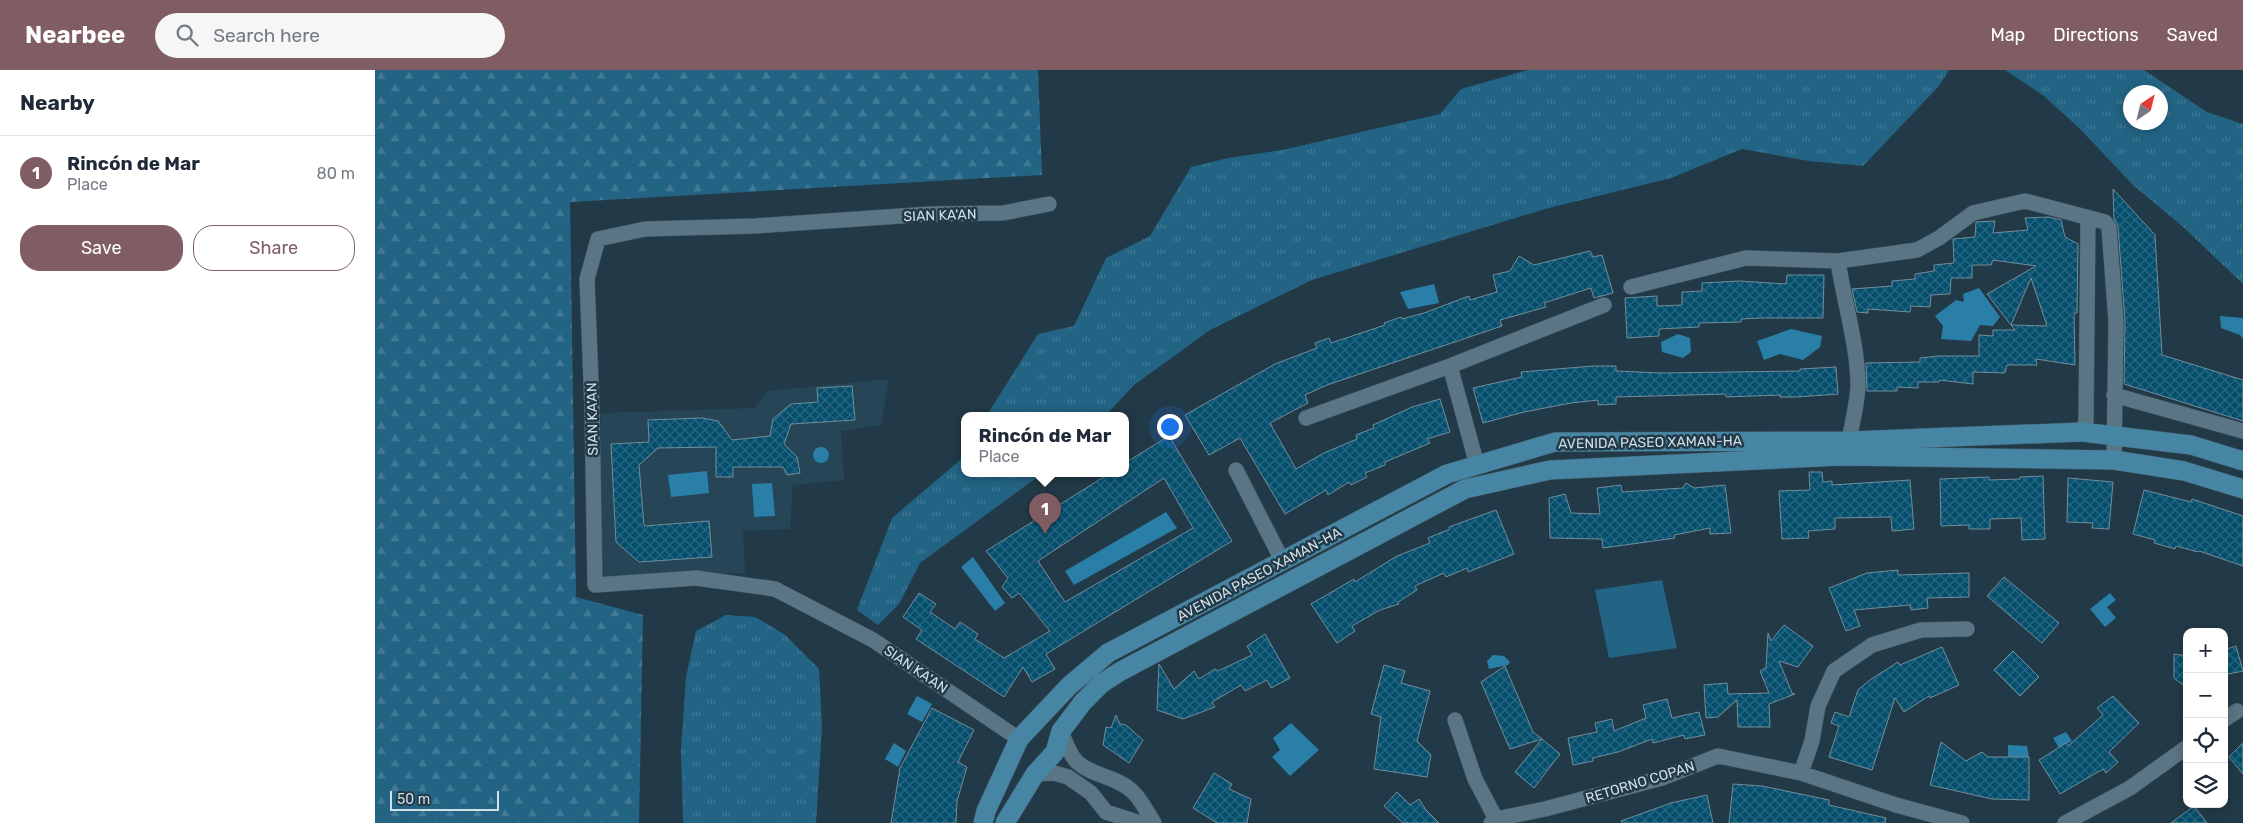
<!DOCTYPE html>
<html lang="en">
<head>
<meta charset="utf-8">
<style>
  :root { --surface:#fff; --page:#f6f6f7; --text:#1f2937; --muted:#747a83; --line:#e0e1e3; --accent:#7f5d62 }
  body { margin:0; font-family:Rubik,sans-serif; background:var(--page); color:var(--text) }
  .controls { position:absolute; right:15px; bottom:15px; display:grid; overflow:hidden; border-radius:10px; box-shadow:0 2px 12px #0003 }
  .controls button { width:45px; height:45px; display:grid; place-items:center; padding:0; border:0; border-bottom:1px solid var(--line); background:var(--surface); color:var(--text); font:25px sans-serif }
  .compass { position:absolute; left:1748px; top:15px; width:45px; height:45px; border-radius:50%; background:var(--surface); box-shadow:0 2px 12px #0003; rotate:35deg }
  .scale { position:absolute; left:15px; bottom:12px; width:109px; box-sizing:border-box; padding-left:5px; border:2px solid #d1dfe8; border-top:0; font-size:14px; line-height:18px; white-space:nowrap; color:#d1dfe8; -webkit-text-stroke:4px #223a47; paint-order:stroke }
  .you { position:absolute; left:794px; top:356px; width:18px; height:18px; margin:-12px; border:4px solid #fff; border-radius:50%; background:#1a73e8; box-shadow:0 0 0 8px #1a73e833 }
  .badge { display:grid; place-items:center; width:32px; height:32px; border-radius:50%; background:var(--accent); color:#fff; font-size:16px; font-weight:700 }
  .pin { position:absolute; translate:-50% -41px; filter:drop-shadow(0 1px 2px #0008) }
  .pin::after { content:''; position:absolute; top:26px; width:18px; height:15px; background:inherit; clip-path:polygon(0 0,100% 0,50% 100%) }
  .popup { position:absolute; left:586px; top:342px; width:168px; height:65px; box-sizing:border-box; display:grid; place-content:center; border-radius:10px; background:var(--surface); filter:drop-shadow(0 1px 4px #0005); font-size:16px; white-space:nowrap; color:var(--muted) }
  .popup b { font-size:19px; color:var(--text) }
  .popup::after { content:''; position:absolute; left:50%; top:100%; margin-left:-10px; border:10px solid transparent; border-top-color:var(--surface) }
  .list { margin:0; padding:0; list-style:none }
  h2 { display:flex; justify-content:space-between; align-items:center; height:65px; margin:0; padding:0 20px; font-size:21px }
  h2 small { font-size:16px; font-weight:400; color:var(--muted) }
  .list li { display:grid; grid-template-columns:32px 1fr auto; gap:15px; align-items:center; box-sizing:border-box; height:75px; padding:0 20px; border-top:1px solid var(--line) }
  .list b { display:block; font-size:19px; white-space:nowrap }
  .list p { margin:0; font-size:16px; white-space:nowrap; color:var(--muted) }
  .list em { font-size:16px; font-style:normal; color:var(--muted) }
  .actions { display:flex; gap:10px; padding:15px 20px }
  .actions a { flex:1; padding:11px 0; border:1px solid var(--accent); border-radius:20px; text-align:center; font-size:18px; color:var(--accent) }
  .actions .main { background:var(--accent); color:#fff }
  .icon { flex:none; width:28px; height:28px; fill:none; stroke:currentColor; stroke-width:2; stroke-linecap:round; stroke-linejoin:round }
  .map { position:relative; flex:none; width:1868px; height:753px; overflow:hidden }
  header { display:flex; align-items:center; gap:30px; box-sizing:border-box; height:70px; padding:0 25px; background:var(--accent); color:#fff }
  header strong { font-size:24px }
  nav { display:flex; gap:28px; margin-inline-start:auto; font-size:18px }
  .search { width:350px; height:45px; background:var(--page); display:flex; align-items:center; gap:12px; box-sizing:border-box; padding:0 18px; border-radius:28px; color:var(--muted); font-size:19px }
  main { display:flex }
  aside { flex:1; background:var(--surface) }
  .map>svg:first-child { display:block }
</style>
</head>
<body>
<header>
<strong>Nearbee</strong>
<div class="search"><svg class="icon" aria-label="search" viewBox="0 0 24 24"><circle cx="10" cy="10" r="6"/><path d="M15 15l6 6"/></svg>Search here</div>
<nav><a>Map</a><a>Directions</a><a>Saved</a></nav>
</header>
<main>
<aside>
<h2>Nearby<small></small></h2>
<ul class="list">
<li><span class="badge">1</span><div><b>Rincón de Mar</b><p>Place</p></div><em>80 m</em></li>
</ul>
<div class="actions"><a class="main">Save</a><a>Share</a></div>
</aside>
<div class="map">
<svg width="1868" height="753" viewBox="0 0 1868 753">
  <defs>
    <pattern id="grass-tufts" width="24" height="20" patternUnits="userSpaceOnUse" patternTransform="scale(1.25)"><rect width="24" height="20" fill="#236484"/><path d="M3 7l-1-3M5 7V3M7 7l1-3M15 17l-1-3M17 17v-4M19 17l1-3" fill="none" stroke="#427a95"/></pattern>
    <pattern id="forest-firs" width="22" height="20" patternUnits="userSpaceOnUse" patternTransform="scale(1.25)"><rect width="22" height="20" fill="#236484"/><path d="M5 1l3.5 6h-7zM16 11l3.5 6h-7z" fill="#427a95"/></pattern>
    <pattern id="building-cross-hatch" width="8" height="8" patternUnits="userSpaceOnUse" patternTransform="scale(1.25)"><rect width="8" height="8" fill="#054e6c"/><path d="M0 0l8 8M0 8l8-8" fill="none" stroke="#286781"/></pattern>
  </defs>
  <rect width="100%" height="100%" fill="#223a47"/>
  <path fill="#264556" d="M514,309L506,355L466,361L469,410L418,415L415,459L368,461L370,503L226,506V343L379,338L392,321Z"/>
  <path fill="url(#grass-tufts)" fill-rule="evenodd" d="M1153,0H1574L1564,16L1488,96L1434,91L1367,79L1296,108L1170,139L937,210L835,260L759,315L731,345H612L663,264L699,256L731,188L775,166L816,97L853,88L907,80L1065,44L1086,19Z
    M1630,0H1769L1832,42L1868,54V214L1806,155L1759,116L1705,59L1669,26ZM1786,22V52H1756V22Z
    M590,381V403H668L545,493L524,534L503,555L482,540L517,448L584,391Z
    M351,545L380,547L409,564L444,599L447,657L441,753H308L306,680L311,607L321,561Z"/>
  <path fill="url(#forest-firs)" d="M0,0H663L667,105L195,132L201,527L268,545L264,753H0Z"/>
  <path fill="#236484" d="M1287,510L1302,578L1234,588L1220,520Z"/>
  <path fill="#297fa8" d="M1059,214L1064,233L1033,239L1025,222Z
    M1604,218L1625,247L1618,256L1605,255L1596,271L1566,269L1568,256L1560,246L1581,230L1589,232L1588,224Z
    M1845,246L1868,248V269L1865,265L1846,258Z
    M1416,259L1447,266L1445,277L1428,290L1405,284L1389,290L1382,271Z
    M1303,264L1315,268L1316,282L1308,288L1287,282L1286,272Z
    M438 385a8 8 0 1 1 16 0a8 8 0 1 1-16 0Z
    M332,401L334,423L296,427L293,405Z
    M397,413L400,446L379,447L377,414Z
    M791,442L802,458L699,515L690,501Z
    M598,487L630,533L620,541L586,497Z
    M1735,523L1741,530L1732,537L1741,548L1730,557L1715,539Z
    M1118,585L1129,586L1135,592L1133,595L1114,599L1112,591Z
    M542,626L557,634L547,652L532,644Z
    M916,653L944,680L915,706L897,687L905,680L898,668Z
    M1691,662L1697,671L1684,678L1678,668Z
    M519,673L531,681L523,697L510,689Z
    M1633,675L1652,676L1654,687H1633Z"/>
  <path fill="url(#building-cross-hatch)" stroke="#728d9c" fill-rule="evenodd" d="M1738,119L1780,165L1787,285L1868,310V351L1749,314L1750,251L1743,157L1739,149Z
    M1673,147L1686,150L1690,167L1703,174L1702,243H1699L1700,295L1661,289L1662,295H1632L1630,303L1598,302V314L1564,310V312H1543V318L1522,317V321H1492L1491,293L1545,292V288L1564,286H1604V265L1618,266V260H1640L1636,255L1672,256L1656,208L1636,255L1612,224L1661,196L1618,190L1616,195H1597V208H1576L1575,224L1556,225L1555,237L1536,236L1535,242L1493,239V243L1482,242L1477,219L1517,216V211L1540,209V204L1559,201V195L1579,193L1578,169L1600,167L1601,152L1620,151L1618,163L1653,160L1650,148Z
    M1215,181L1218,187L1227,185L1238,223L1219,228L1216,218L1169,233L1171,237L1125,250L1127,256L952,315L930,325L933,333L895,353L921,399L949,383L982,369L981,365L999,358L998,355L1037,337L1065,329L1075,362L1052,369L1055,373L1010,392V395L990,403L992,407L976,415L974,412L953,425L951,420L910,444L865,368L834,385L810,345L900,294L942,278L940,273L954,268L956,273L1010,255L1009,253L1026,247L1027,249L1049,243L1094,226L1095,230L1122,222L1118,205L1135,201L1144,186L1159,195Z
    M1412,205H1449L1448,248H1386L1366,249V252L1324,253V257L1284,259V266L1252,268L1250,228L1282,226V236L1307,235V222L1327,221V213L1364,211L1411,214Z
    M1218,296H1241V301L1287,303L1425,301V299L1461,297L1463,324L1422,327H1405V325L1351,327V324L1241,327V334L1223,335V330L1196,333L1149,342L1108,353L1098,318L1147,307L1146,302Z
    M477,316L480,350L416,354L409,374L422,387L425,403L412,405L408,397H358V407H341V377L283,378L264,395L269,456L334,451L337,487L264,492L241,472L236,374L274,372L273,350L327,348L343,351L357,370L395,366L398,349L416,334L443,332L442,318Z
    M794,366L857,471L671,584L680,599L657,612L648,597L629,627L541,569L547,560L528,547L544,523L561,534L555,542L580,559L585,552L603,564L600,569L629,588L675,561L644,523L637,528L627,517L633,508L611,481L735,403H750V393ZM789,408L818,458L690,532L663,491Z
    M1434,402H1447L1448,412L1457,411V415L1535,410L1539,459L1517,461L1516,447L1460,448V459L1433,461L1434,468L1407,469L1404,421L1435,420Z
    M1668,406L1670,469L1647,470L1646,448L1615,449V459H1594V455L1566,456L1565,409L1614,407V410L1645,409V407Z
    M1693,408L1738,412L1734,459L1717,458L1718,453L1692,452Z
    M1311,413L1319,418L1350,415L1356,463L1335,464V458L1299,465L1300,468L1228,478L1227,469L1175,468L1174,428L1190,424L1196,443L1225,444L1222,418L1246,415L1247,422L1308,418Z
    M1769,420L1816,432L1817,429L1868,446V496L1824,481L1823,482L1801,476L1800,479L1779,473L1780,470L1758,464Z
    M1121,440L1139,484L1093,502L1092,498L1071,507L1069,503L1040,516L1042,520L1023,532L1024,534L1005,540L977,556L980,561L962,573L936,534L979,509L980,512L1022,486L1055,473L1053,468L1075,459L1074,457Z
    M1523,500V505L1594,503V527L1552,528L1553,538L1536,540L1535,535L1479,540L1485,556L1471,561L1454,518L1492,503Z
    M1629,507L1684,553L1667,573L1612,526Z
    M1409,555L1438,576L1423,597L1404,591L1417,623L1420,624L1394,634L1395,657H1363L1362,630L1343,647L1331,648L1329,615L1352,613L1353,624L1394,623L1385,601L1391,598L1393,563L1396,571Z
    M890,564L915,608L896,618L892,610L870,621L866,615L837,632L840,637L808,649L782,640L784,594L799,619L819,601L824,609L840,599L843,601L877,585L872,576Z
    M1861,576L1868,601L1849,605V580Z
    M1567,577L1584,615L1555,628L1554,626L1529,642L1520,628L1497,700L1454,687L1464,656L1456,653L1460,642L1474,647L1483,620L1495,610L1523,592L1525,595Z
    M1638,581L1664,607L1645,626L1619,600Z
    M1799,584L1812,586V618L1799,608Z
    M1009,595L1030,601L1026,613L1055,621L1042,671L1056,685L1052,707L999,699L1006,647L996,644Z
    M1130,596L1158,662L1167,669L1135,679L1106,612Z
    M1738,626L1764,653L1734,682L1743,692L1731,703L1728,699L1685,724L1664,690L1691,673L1693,676L1728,645L1722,638Z
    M1292,629L1297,648L1324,642L1330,665L1310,669L1309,665L1278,673L1277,669L1243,682L1218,688V691L1198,695L1193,668L1222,662L1220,653L1237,649L1239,661L1271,648L1268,635Z
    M557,638L599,660L583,692L592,697L582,731L581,753H516L525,698Z
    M741,645L745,654L751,655L768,670L754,693L728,675L731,657L736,658Z
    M1167,669L1185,684L1159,718L1140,702Z
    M1566,672L1591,691L1607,682L1613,687H1654V730L1617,729L1555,715Z
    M1868,673V704L1854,687Z
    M839,703L857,714L854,719L876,729L872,753H842L818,738Z
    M1358,714L1387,716L1454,730V735L1511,748L1510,753H1354Z
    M1022,722L1035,735L1044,729L1051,740L1064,753H1028L1009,736Z
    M1332,725L1338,753H1247L1246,751L1296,733Z
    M1819,736L1832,753H1796Z"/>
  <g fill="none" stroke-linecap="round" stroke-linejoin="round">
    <defs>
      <path id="minor" d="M1463,191C1469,232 1482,272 1483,313C1483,332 1477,352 1474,371
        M1256,217L1371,188L1463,191L1542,180L1564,168L1598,143L1650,131L1730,152L1734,158L1741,252L1739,390
        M1075,296L1102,395
        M1739,325L1868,361
        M931,348L1075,296L1229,235
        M1707,362L1711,351L1713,148
        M861,400L908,492
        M1080,650L1100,709L1121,749
        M1849,650L1862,641
        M686,661C690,671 694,684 702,692C717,706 741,706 757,721C766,729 772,742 779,753
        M644,669L498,570L400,519L321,508L220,515L217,338L212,209L223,169L270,159L380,156L555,144L628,143L674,134
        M1426,703L1437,671L1443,636L1459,601L1497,575L1546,560L1592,559
        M660,704L679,703L693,707L716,723L731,742L765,753
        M1116,753L1121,749L1170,739L1287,708L1343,686L1426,703L1521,735L1587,753
        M1690,753L1755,718L1812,677"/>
      <path id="major" d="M608,753L611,741L644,669L694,616L733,583L1072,404L1180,372L1474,371L1707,362L1816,375L1868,391
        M630,753L660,704L680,682L686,661L708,632L727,613L746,601L1090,419L1175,400L1466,386L1739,390L1809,401L1868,419"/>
    </defs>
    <use href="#minor" stroke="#405661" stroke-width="16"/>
    <use href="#major" stroke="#405661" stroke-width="20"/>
    <use href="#minor" stroke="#5a7584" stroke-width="15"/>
    <use href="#major" stroke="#4685a4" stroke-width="19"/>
  </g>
  <g text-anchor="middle" stroke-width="5" stroke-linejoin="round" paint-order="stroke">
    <g font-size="14" fill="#d1dfe8" stroke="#223a47">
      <text transform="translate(565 145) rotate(-2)" y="5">SIAN KA'AN</text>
      <text transform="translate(217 349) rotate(-91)" y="5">SIAN KA'AN</text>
      <text transform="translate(1275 372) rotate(-1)" y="5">AVENIDA PASEO XAMAN-HA</text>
      <text transform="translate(884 504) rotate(-28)" y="5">AVENIDA PASEO XAMAN-HA</text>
      <text transform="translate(541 599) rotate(34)" y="5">SIAN KA'AN</text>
      <text transform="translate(1265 712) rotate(-17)" y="5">RETORNO COPAN</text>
    </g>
  </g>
</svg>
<div class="controls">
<button>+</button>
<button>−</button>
<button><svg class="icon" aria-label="locate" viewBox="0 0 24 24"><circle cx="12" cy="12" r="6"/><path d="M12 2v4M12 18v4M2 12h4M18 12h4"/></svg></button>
<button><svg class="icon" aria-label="layers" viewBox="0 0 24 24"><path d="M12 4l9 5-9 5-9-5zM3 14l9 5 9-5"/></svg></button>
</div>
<svg class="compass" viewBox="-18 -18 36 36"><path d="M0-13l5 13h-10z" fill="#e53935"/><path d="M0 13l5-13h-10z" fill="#747a83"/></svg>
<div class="scale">50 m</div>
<div class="you"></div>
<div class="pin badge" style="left:670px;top:464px">1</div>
<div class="popup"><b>Rincón de Mar</b>Place</div>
</div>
</main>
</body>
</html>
